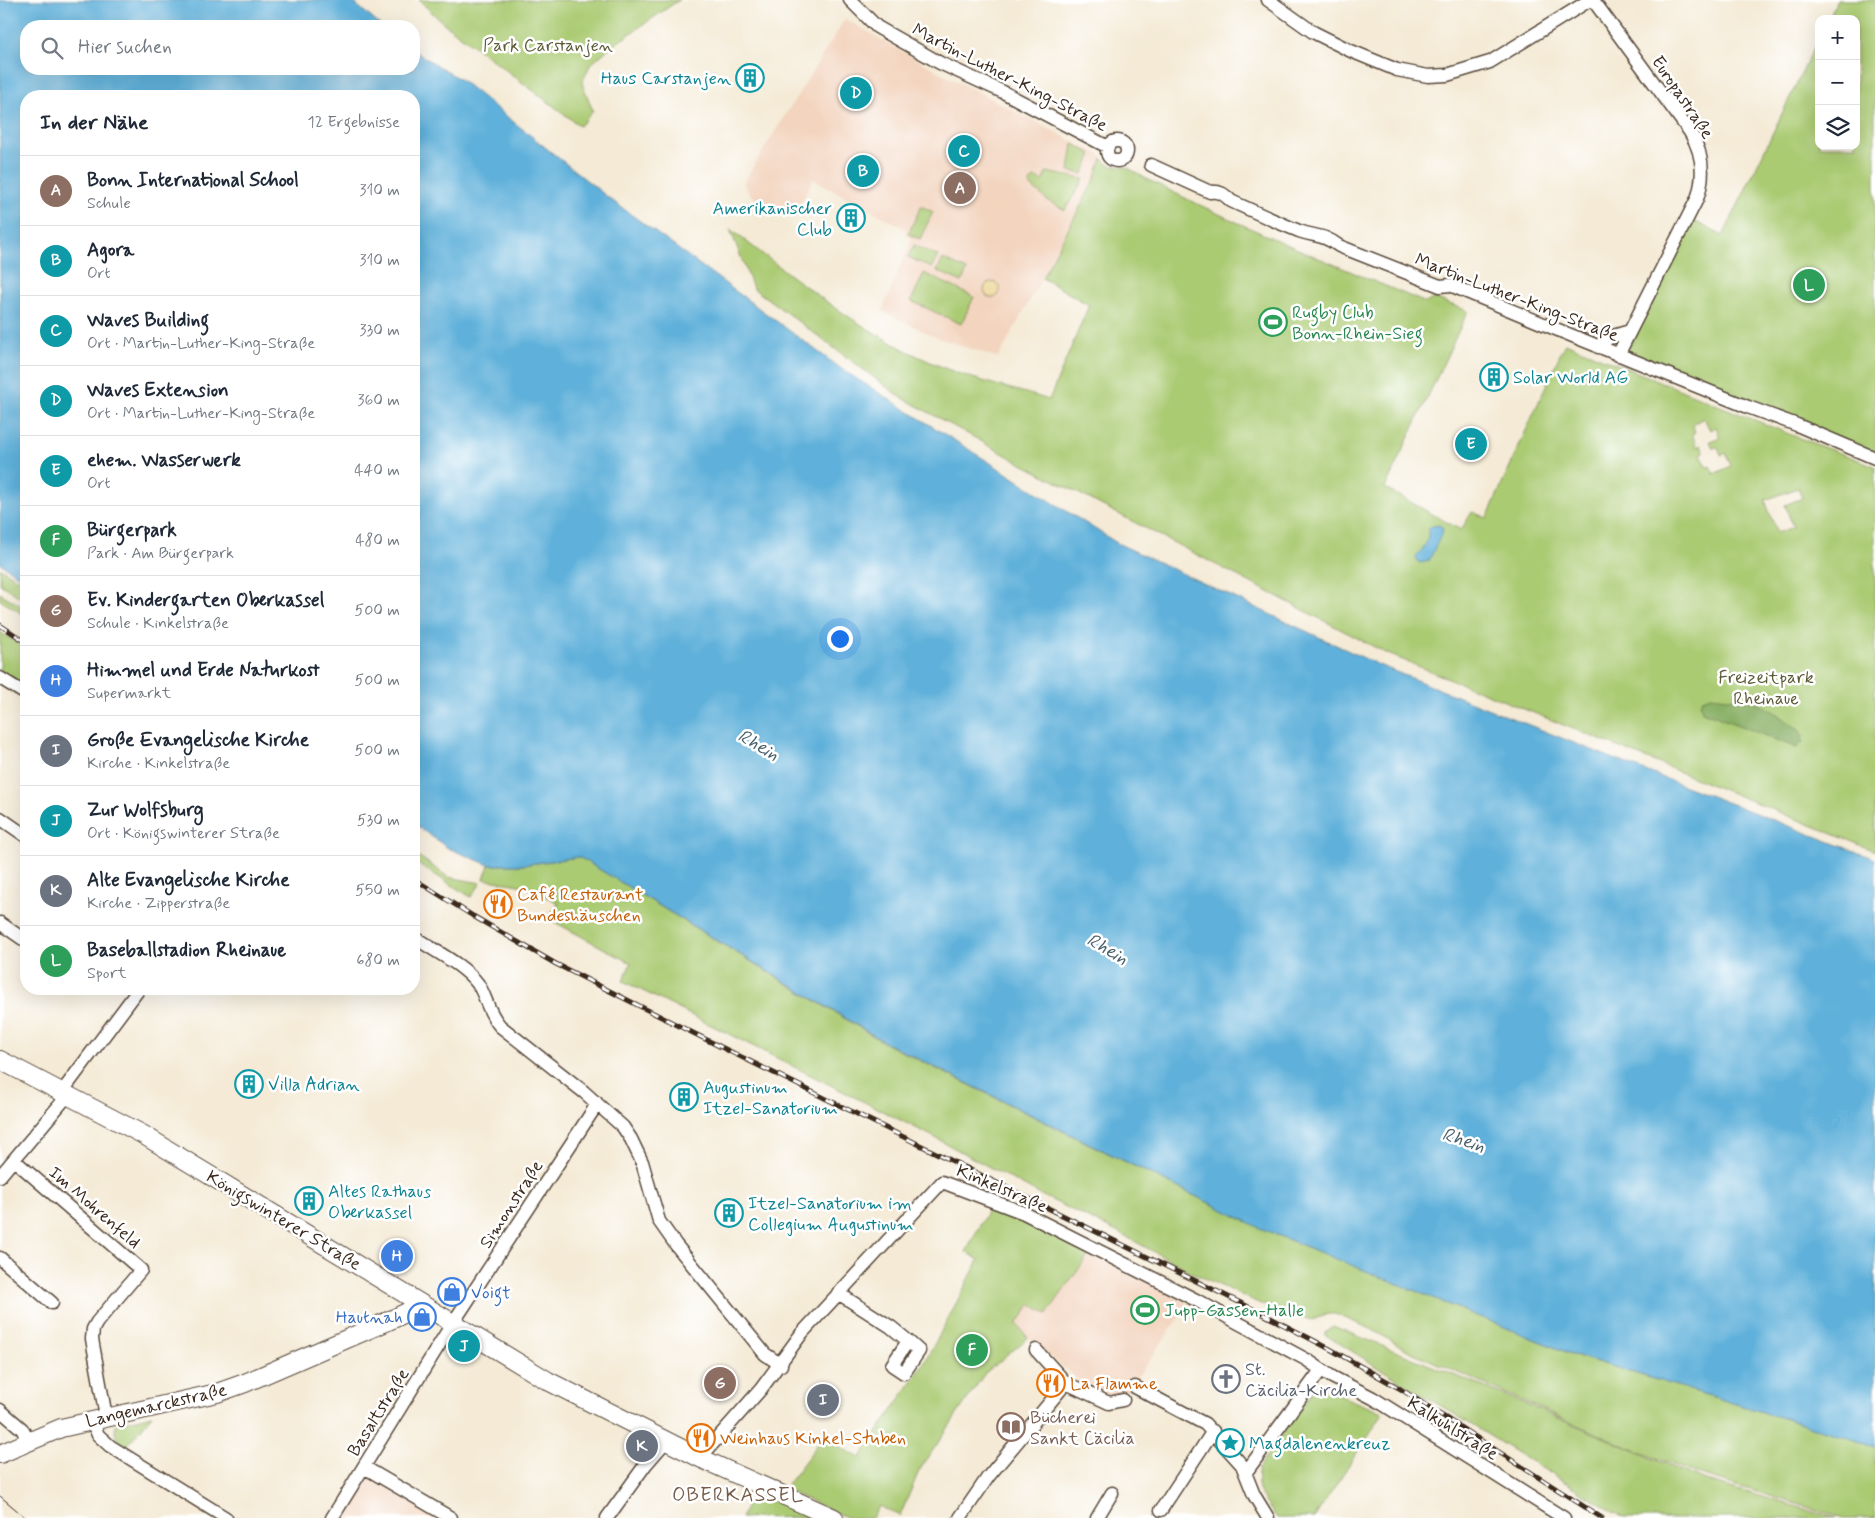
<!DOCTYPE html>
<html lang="de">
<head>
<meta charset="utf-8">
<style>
  :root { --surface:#fff; --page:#f2f2f3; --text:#1f2937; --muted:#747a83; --line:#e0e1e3; --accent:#d1495b }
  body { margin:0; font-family:Mynerve,sans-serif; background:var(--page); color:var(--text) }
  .controls { position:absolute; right:15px; top:15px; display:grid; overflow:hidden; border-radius:10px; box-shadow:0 5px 20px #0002 }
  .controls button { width:45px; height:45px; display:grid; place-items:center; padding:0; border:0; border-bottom:1px solid var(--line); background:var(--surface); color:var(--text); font:25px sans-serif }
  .you { position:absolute; left:839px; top:638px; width:18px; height:18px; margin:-12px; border:4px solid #fff; border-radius:50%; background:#1a73e8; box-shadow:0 0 0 8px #1a73e833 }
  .badge { display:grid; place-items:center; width:32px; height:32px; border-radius:50%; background:var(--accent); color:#fff; font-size:16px; font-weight:700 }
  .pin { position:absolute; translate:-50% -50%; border:2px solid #fff; box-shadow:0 1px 5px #0006 }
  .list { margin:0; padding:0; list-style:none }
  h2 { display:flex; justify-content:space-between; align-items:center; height:65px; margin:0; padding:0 20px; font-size:21px }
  h2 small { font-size:16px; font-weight:400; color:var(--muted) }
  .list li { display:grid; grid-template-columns:32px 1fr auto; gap:15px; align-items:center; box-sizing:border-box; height:70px; padding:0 20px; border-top:1px solid var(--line) }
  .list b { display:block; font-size:19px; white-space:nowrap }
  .list p { margin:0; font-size:16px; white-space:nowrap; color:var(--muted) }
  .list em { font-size:16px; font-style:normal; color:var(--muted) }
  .icon { flex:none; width:28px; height:28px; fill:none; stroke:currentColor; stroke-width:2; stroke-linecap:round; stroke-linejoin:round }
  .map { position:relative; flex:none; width:1875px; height:1518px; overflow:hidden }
  .search { position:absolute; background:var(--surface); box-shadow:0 5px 20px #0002; left:20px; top:20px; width:400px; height:55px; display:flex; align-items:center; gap:12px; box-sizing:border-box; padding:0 18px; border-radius:20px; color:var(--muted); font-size:19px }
  .panel { position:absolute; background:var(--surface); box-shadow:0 5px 20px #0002; left:20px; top:90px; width:400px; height:905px; border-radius:20px }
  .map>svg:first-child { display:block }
</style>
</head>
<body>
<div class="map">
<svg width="1875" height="1518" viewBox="0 0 1875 1518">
  <rect width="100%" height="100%" fill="#fff"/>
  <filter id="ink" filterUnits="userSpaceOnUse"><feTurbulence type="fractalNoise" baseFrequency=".02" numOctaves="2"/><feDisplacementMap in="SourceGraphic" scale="10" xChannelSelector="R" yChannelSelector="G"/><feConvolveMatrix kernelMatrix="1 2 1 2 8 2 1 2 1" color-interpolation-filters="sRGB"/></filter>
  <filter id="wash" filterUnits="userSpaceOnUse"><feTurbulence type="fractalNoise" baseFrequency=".0096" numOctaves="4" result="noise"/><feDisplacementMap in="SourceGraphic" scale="20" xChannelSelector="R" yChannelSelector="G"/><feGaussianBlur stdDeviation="1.12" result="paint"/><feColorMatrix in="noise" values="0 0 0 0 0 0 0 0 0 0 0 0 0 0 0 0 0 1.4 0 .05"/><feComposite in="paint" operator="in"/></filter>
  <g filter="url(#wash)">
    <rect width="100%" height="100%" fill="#f4ead5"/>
    <path fill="#f3d4be" d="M845,19L941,73L1100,155L1102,158L1095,179L1077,214L998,358L938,338L882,311L912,238L905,234L906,229L813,179L797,211L762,205L749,193L743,183Z
      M1090,1253L1189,1304L1129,1389L1121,1397L1110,1400L1075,1377L1028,1338L1017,1324L1031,1303L1047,1314Z
      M371,1476L440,1518H341L367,1478Z"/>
    <path fill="#abcb73" stroke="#737a48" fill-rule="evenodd" d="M419,0H679L608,49L590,65L582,83L593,111L580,126L442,22Z
      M1837,0H1875V455L1626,353L1694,221L1723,236L1819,37V146H1856V19H1828Z
      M1073,144L1092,154L1083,174L1069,171Z
      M1102,158C1113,170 1113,164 1125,167C1132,169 1139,175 1145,178C1236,225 1331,263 1426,303L1434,298L1468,311L1385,488L1461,530L1472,512L1487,518L1565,343L1799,438L1875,466V851L1388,654L1024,465L899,396L753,288L730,229C798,281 866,337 947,369C980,382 1015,389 1049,400L1089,305L1042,278L1095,179ZM1704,418L1710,430L1716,427L1720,437L1710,441L1713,448L1718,447L1721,455L1726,453L1731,466L1714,474L1710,466L1707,467L1701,454L1704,452L1701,445L1697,447L1692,434L1695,432L1692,424ZM1798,488L1802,498L1785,505L1793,527L1777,533L1765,500Z
      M1046,172L1084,179L1065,210L1048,201L1029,184L1034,178L1044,181Z
      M921,206L933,212L920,239L908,234Z
      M914,245L938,256L932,268L908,257Z
      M943,259L967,270L962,282L937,271Z
      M924,273L974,297L961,324L911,301Z
      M0,568L26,584V601L0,584Z
      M0,593L26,609V616L0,600Z
      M0,632L26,649V687L0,670Z
      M414,853L448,877L481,883L471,897L414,862Z
      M579,857L888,1045L1260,1228L1571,1354L1875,1446V1518H1843L1700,1475L1630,1448L1409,1351L1371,1329L1335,1314H1328L1312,1320L1263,1305L1197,1275L1123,1235L1039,1194L930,1135L623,981L631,963L547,918L559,903L524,886L484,879L489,865H522Z
      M991,1204L1090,1253L1047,1314L1031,1304L1017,1324L1028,1338L985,1373L919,1471L900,1516L879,1506L872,1518H848L784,1489L823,1437L860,1458L925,1362L979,1260L966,1252Z
      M1333,1326L1509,1397L1703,1480L1836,1518H1623L1324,1334Z
      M1315,1388H1321L1383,1413L1314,1518H1277C1263,1499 1254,1492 1259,1467Z
      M152,1415L126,1447C117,1440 113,1436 116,1424Z
      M753,1493L812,1517L741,1518Z"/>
    <path fill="#88af65" stroke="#626c42" d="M1711,696L1754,701L1778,714L1799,730L1803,736L1802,743L1797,748L1702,711L1700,704L1702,699Z"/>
    <path fill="#eeda9e" stroke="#94825e" d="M984 290a8 8 0 1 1 16 0a8 8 0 1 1-16 0Z"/>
    <path fill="#5fb0da" stroke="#4d6d7c" d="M0,0H351L381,26H26V69H414V51L461,80L610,199L843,370L1117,543L1381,666L1622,762L1875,859V1446L1571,1354L1260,1228L888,1044L579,857L522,865H489L448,848L414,824V96H26V581L0,563Z
      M1439,525L1443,528L1442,533L1429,561L1420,563L1417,561L1416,556C1425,548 1429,541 1428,529L1432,526Z"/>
  </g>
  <g filter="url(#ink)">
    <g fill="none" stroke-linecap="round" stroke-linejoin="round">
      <defs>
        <path id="minor" d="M850,0L877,27L940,63L1003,92L1108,147
          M1268,0L1313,32L1351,51L1397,70L1428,76L1447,75L1490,62L1590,0
          M1593,0L1690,132C1703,153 1705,176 1697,199L1618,355
          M1107 151a10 10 0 1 1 20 0a10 10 0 1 1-20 0Z
          M1151,165L1210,192C1220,191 1224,194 1231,201C1253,211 1276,222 1299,231C1316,237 1323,234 1339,246L1440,286L1450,285L1563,332L1748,407L1797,425L1875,458
          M1598,347L1610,337L1630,331
          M0,678L26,694
          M0,818L26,836
          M0,923L23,939H26
          M414,937C433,950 464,965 478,984C487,998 487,1011 500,1026L584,1092L623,1127L631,1139L642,1162L659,1221L676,1245L765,1354L781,1365
          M62,1092L139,989
          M14,1160L141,1270L97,1322L93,1329L92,1339L106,1417
          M0,1176L68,1095
          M0,1258L52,1303
          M838,1293L891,1327L908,1341L892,1365L904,1373L919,1351L908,1341
          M1036,1350L1066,1383L1109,1403L1123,1400
          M1135,1387L1205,1424L1242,1465L1254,1495L1268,1518
          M0,1410L22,1429L29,1442
          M92,1420L98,1435L110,1446L226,1518
          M700,1458L761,1389L802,1333L942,1182L1024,1213L1196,1300L1307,1360L1332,1377L1373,1398L1564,1518
          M364,1467L451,1518
          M1246,1472L1321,1370
          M1161,1510L1213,1431
          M332,1518L447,1332L594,1109L596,1102
          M607,1518L646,1464L666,1441
          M960,1518L988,1477L1066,1383
          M1097,1518L1112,1493"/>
        <path id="secondary" d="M0,1060L142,1134L548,1381L700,1458L834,1518
          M0,1454L61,1428L217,1393L245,1383L395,1318L421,1305"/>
      </defs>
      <use href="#minor" stroke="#574739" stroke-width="15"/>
      <use href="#secondary" stroke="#574739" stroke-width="20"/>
      <use href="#minor" stroke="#fff" stroke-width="12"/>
      <use href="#secondary" stroke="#fff" stroke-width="18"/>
      <path stroke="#3b2a1e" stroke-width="1" d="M0,1496L26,1518"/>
      <defs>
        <path id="rail" d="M0,625L26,642
          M414,879L473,916L556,964L719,1046L1263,1314L1330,1349L1399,1388L1602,1518"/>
      </defs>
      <use href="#rail" stroke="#3b2a1e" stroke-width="5"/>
      <use href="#rail" stroke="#fff" stroke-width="3" stroke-dasharray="9" stroke-linecap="butt"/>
    </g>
  </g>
  <defs>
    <symbol id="building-ring" viewBox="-11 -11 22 22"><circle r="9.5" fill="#fff" stroke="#0f9aa8" stroke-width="1.5"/><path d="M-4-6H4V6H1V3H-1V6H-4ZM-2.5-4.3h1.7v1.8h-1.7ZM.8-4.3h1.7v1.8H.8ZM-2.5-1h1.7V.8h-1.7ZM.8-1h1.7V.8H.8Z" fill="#0f9aa8"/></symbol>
    <symbol id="stadium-ring" viewBox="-11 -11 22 22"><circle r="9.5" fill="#fff" stroke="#2e9e5b" stroke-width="1.5"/><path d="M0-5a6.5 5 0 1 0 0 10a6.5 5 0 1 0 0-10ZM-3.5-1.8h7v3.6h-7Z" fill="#2e9e5b"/></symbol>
    <symbol id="restaurant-ring" viewBox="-11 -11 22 22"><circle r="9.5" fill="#fff" stroke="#e8710a" stroke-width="1.5"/><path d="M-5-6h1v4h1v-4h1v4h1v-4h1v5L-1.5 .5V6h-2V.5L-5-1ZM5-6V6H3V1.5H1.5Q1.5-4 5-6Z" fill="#e8710a"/></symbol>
    <symbol id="shop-ring" viewBox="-11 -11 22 22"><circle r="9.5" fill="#fff" stroke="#3f7fe0" stroke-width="1.5"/><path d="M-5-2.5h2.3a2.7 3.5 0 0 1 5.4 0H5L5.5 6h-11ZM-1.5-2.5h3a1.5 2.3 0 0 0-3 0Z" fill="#3f7fe0"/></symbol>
    <symbol id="church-ring" viewBox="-11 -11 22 22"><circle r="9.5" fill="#fff" stroke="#6b7280" stroke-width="1.5"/><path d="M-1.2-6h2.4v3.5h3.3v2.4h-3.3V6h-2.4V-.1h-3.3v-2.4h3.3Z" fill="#6b7280"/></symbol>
    <symbol id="library-ring" viewBox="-11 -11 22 22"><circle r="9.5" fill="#fff" stroke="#8d6e63" stroke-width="1.5"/><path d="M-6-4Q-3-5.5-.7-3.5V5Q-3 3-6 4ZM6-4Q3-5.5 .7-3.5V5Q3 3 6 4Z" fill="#8d6e63"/></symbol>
    <symbol id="sight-ring" viewBox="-11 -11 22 22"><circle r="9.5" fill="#fff" stroke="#0f9aa8" stroke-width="1.5"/><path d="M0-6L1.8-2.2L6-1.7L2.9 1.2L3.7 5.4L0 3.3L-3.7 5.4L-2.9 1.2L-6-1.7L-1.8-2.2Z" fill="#0f9aa8"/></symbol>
  </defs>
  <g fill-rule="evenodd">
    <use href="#building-ring" x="734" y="62" width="32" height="32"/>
    <use href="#building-ring" x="835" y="202" width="32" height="32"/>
    <use href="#stadium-ring" x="1257" y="306" width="32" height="32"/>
    <use href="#building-ring" x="1478" y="361" width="32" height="32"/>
    <use href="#restaurant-ring" x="482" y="888" width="32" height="32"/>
    <use href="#building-ring" x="233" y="1068" width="32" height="32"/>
    <use href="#building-ring" x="668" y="1081" width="32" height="32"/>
    <use href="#building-ring" x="293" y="1185" width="32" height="32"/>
    <use href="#building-ring" x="713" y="1197" width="32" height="32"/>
    <use href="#shop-ring" x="436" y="1276" width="32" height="32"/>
    <use href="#stadium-ring" x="1129" y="1294" width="32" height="32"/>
    <use href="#shop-ring" x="406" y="1301" width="32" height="32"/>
    <use href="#church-ring" x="1210" y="1363" width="32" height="32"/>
    <use href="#restaurant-ring" x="1035" y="1367" width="32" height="32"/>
    <use href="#library-ring" x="995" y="1411" width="32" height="32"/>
    <use href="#restaurant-ring" x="685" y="1422" width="32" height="32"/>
    <use href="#sight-ring" x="1214" y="1427" width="32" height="32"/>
  </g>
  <g text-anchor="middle" stroke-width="5" stroke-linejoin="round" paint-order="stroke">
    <g font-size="18" fill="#5d5a38" stroke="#fff">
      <text x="548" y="51">Park Carstanjen</text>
      <text x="1766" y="683">Freizeitpark<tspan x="1766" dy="21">Rheinaue</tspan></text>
    </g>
    <g font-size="18" fill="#3b2a1e" stroke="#fff">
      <text transform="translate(1010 77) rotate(27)" y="6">Martin-Luther-King-Straße</text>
      <text transform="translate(1683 97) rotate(56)" y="6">Europastraße</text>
      <text transform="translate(1517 297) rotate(21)" y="6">Martin-Luther-King-Straße</text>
      <text transform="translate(1002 1188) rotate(23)" y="6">Kinkelstraße</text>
      <text transform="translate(511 1204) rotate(-57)" y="6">Simonstraße</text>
      <text transform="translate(95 1207) rotate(41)" y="6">Im Mohrenfeld</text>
      <text transform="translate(284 1220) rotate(31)" y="6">Königswinterer Straße</text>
      <text transform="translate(156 1405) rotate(-13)" y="6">Langemarckstraße</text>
      <text transform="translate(378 1412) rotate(-58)" y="6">Basaltstraße</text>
      <text transform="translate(1453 1428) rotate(32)" y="6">Kalkuhlstraße</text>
    </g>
    <g font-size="18" fill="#0d838f" stroke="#fff" text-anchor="start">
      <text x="731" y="84" text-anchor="end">Haus Carstanjen</text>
      <text x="832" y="214" text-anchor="end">Amerikanischer<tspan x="832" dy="21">Club</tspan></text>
      <text x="1513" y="383">Solar World AG</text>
      <text x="268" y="1090">Villa Adrian</text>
      <text x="703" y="1093">Augustinum<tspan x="703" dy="21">Itzel-Sanatorium</tspan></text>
      <text x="328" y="1197">Altes Rathaus<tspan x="328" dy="21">Oberkassel</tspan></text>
      <text x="748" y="1209">Itzel-Sanatorium im<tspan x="748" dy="21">Collegium Augustinum</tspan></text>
      <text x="1249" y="1449">Magdalenenkreuz</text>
    </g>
    <g font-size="18" fill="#27864d" stroke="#fff" text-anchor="start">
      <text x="1292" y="318">Rugby Club<tspan x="1292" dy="21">Bonn-Rhein-Sieg</tspan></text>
      <text x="1164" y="1316">Jupp-Gassen-Halle</text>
    </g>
    <g font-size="18" fill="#c56008" stroke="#fff" text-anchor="start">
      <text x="517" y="900">Café Restaurant<tspan x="517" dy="21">Bundeshäuschen</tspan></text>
      <text x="1070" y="1389">La Flamme</text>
      <text x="720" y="1444">Weinhaus Kinkel-Stuben</text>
    </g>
    <g font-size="18" fill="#366cbe" stroke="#fff" text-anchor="start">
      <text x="471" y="1298">Voigt</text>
      <text x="403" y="1323" text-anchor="end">Hautnah</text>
    </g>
    <g font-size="18" fill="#5b616d" stroke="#fff" text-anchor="start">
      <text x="1245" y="1375">St.<tspan x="1245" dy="21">Cäcilia-Kirche</tspan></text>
    </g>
    <g font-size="18" fill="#785e54" stroke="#fff" text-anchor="start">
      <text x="1030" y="1423">Bücherei<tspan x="1030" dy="21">Sankt Cäcilia</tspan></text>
    </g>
    <g font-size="19" font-style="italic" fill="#496069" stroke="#fff">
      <text transform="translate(759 744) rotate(30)" y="7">Rhein</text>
      <text transform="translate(1108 948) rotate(30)" y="7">Rhein</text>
      <text transform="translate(1464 1139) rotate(18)" y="7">Rhein</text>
    </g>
    <g font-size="20" letter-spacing="1" fill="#765c4a" stroke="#fff">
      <text x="738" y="1501">OBERKASSEL</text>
    </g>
  </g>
</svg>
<div class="controls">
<button>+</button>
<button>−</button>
<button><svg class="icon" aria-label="layers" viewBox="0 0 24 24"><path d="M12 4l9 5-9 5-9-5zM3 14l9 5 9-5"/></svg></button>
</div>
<div class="you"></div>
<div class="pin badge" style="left:960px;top:188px;background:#8d6e63">A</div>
<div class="pin badge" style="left:863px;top:171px;background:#0f9aa8">B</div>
<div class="pin badge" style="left:964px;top:151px;background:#0f9aa8">C</div>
<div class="pin badge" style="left:856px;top:93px;background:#0f9aa8">D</div>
<div class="pin badge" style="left:1471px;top:444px;background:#0f9aa8">E</div>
<div class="pin badge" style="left:972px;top:1350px;background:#2e9e5b">F</div>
<div class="pin badge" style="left:720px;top:1383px;background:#8d6e63">G</div>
<div class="pin badge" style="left:397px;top:1256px;background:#3f7fe0">H</div>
<div class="pin badge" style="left:823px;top:1400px;background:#6b7280">I</div>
<div class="pin badge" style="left:464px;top:1346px;background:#0f9aa8">J</div>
<div class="pin badge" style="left:642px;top:1446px;background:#6b7280">K</div>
<div class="pin badge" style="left:1809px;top:285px;background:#2e9e5b">L</div>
<div class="search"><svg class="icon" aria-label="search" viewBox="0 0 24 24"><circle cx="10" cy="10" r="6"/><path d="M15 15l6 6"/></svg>Hier suchen</div>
<section class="panel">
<h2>In der Nähe<small>12 Ergebnisse</small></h2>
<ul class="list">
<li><span class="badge" style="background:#8d6e63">A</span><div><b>Bonn International School</b><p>Schule</p></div><em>310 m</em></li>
<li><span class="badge" style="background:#0f9aa8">B</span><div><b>Agora</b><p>Ort</p></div><em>310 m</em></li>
<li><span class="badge" style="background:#0f9aa8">C</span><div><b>Waves Building</b><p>Ort · Martin-Luther-King-Straße</p></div><em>330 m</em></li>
<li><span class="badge" style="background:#0f9aa8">D</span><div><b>Waves Extension</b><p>Ort · Martin-Luther-King-Straße</p></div><em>360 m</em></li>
<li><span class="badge" style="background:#0f9aa8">E</span><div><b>ehem. Wasserwerk</b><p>Ort</p></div><em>440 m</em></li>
<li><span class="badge" style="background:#2e9e5b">F</span><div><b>Bürgerpark</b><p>Park · Am Bürgerpark</p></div><em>480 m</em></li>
<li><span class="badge" style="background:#8d6e63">G</span><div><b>Ev. Kindergarten Oberkassel</b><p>Schule · Kinkelstraße</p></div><em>500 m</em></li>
<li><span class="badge" style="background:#3f7fe0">H</span><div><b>Himmel und Erde Naturkost</b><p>Supermarkt</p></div><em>500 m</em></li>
<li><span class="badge" style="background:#6b7280">I</span><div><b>Große Evangelische Kirche</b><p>Kirche · Kinkelstraße</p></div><em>500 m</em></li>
<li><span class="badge" style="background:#0f9aa8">J</span><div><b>Zur Wolfsburg</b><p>Ort · Königswinterer Straße</p></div><em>530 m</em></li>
<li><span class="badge" style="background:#6b7280">K</span><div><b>Alte Evangelische Kirche</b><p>Kirche · Zipperstraße</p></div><em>550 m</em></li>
<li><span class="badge" style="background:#2e9e5b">L</span><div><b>Baseballstadion Rheinaue</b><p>Sport</p></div><em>680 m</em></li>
</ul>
</section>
</div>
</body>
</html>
